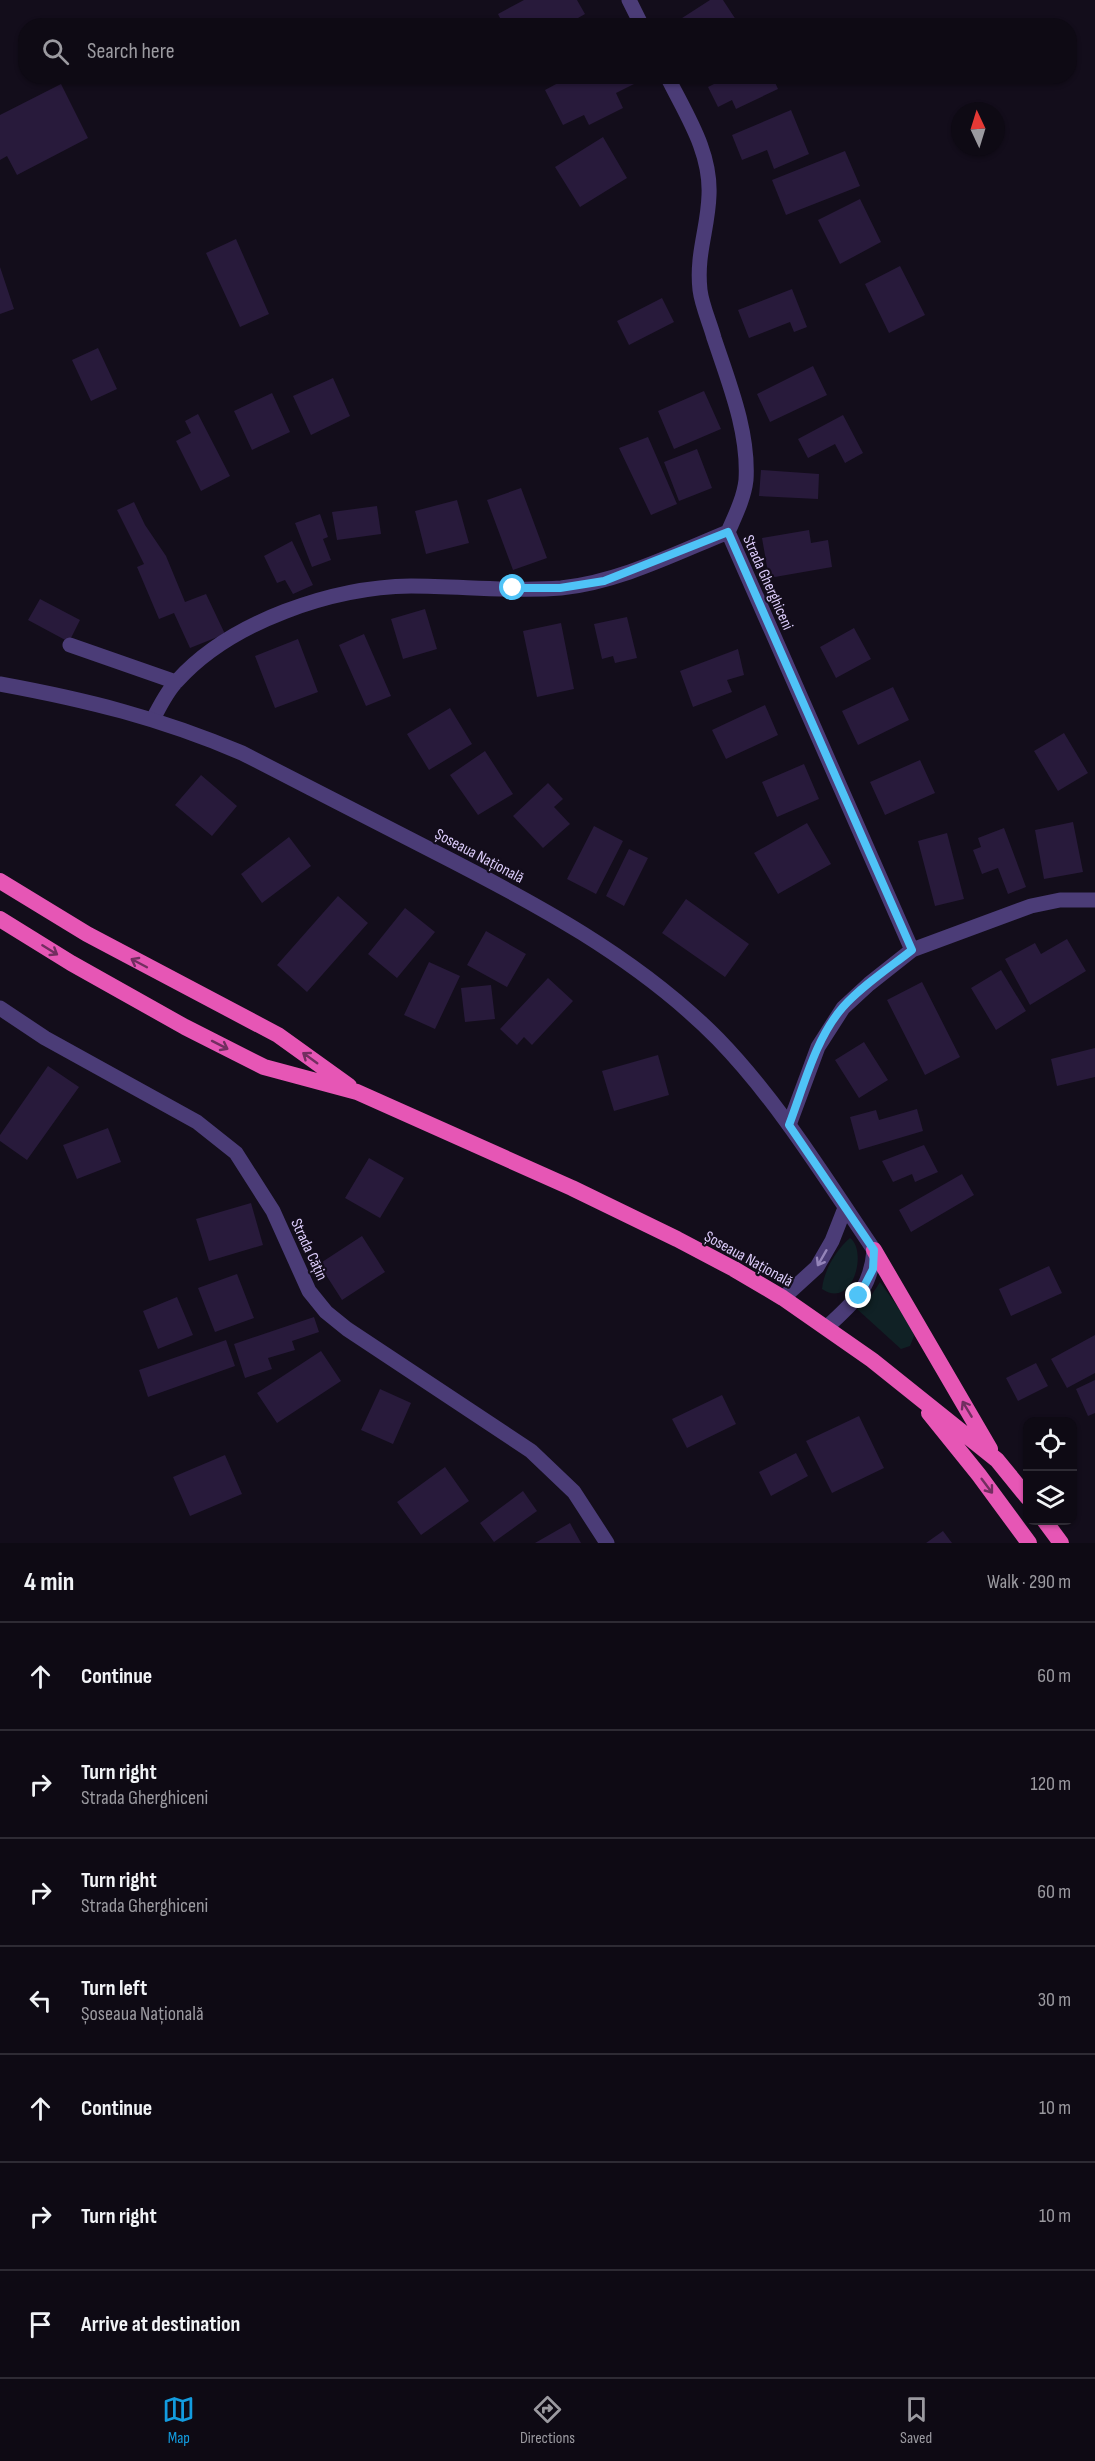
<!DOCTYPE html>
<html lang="en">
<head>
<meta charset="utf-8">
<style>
  :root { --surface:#0e0a14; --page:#1c1822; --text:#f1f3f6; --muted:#9b9aa0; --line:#2e2b34; --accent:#139cdf }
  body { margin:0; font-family:"Sofia Sans Condensed",sans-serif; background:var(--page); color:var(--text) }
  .controls { position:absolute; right:18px; bottom:18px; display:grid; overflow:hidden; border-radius:12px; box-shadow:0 2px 4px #0004 }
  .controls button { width:54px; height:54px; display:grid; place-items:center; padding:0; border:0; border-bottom:2px solid var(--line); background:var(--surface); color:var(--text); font:30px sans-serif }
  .compass { position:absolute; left:951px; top:102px; width:54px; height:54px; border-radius:50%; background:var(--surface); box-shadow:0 2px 4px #0004; rotate:356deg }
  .stop { position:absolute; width:18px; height:18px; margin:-14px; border:4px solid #4fc3f7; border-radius:50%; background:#fff }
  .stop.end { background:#4fc3f7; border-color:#fff; box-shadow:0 2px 6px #0008 }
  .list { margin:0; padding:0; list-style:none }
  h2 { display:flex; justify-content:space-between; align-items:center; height:78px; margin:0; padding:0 24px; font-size:26px }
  h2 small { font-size:20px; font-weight:400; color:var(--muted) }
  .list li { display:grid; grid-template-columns:39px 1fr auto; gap:18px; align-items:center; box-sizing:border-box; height:108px; padding:0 24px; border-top:2px solid var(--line) }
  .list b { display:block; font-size:22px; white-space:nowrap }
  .list p { margin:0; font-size:20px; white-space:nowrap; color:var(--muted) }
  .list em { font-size:20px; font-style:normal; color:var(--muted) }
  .icon { flex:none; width:33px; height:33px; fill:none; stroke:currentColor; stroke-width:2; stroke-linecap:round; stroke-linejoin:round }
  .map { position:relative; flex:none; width:1095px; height:1543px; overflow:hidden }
  .search { position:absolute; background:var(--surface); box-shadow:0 2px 4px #0004; left:18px; right:18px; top:18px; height:66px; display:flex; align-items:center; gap:15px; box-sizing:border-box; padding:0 21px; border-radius:24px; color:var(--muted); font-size:22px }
  .sheet { height:834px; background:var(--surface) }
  nav { display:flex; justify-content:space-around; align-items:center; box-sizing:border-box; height:84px; border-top:2px solid var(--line); background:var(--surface); font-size:16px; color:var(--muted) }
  nav a { display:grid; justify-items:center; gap:3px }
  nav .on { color:var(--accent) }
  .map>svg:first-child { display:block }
</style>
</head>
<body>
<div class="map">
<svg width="1095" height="1543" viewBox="0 0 1095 1543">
  <rect width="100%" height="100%" fill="#130d1b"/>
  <path fill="#102125" d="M850,1238C868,1251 853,1310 822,1289C824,1270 836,1250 850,1238Z
    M880,1282L910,1324L914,1336L910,1346L901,1349L857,1309L871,1296Z"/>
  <path fill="#281a3b" d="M524,0H577L585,14L564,26H504L498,14Z
    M710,0H723L740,26H683L679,20Z
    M571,76H578L581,81L589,76H640L642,80L616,93L623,108L589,125L584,115L563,125L545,90Z
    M730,76H772L778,89L736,109L732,100L718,107L708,87Z
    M61,84L88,138L17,175L7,156L0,160V115Z
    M791,110L809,154L774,169L767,150L742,160L732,135Z
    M603,137L627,178L580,207L555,167Z
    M845,151L860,186L786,215L772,180Z
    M860,199L881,242L840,264L818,220Z
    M236,239L269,314L240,327L206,253Z
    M900,266L925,315L889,333L865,284Z
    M0,267L14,309L0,314Z
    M792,289L807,327L794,332L790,322L749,338L738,310Z
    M662,298L674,322L629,345L617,321Z
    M98,348L117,389L91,401L72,360Z
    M813,366L827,395L770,422L757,394Z
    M333,378L350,416L311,435L293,396Z
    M704,391L721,429L674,449L658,411Z
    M272,393L290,432L252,450L234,411Z
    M198,414L230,476L201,491L176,441L191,433L185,421Z
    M843,415L863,453L845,463L835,444L808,458L798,439Z
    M648,437L677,504L651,515L619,448Z
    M697,449L712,488L679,501L664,462Z
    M761,470L819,474L818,499L759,496Z
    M521,488L547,558L513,570L487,500Z
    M457,500L469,543L426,554L415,511Z
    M134,502L145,525L166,556L185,602L206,594L225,634L190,648L174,613L159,619L137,567L144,564L117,510Z
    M377,506L381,534L337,540L332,512Z
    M320,514L328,537L323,539L331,560L312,567L295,523Z
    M809,530L811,543L828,540L832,567L769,578L762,538Z
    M292,541L313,585L293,594L285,580L277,583L264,556Z
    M40,599L80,620L69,642L28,620Z
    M425,609L437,649L403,659L391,619Z
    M627,617L637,658L615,663L613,656L602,659L594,624Z
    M561,623L574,689L537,697L523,631Z
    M854,628L871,659L836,678L820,647Z
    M364,634L391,696L366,706L339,645Z
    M298,639L318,692L275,708L255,656Z
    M738,649L744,675L727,680L732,692L693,707L680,671Z
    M893,687L909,720L858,745L842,711Z
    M765,705L778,735L726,759L712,730Z
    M450,708L472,744L429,770L407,734Z
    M1064,733L1088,773L1058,791L1034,751Z
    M485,751L513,794L478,815L450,775Z
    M920,760L935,793L885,815L870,782Z
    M804,764L819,799L777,817L762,782Z
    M201,775L237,806L212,836L175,805Z
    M548,783L563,799L554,807L570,824L543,848L513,816Z
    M1073,822L1083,872L1044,879L1035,830Z
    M807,823L831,864L778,894L754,853Z
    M594,826L623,841L596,894L567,879Z
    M1004,828L1026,887L1008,894L998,868L982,874L973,850L981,847L978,838Z
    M947,833L964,899L935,906L918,841Z
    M289,837L311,866L262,903L241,874Z
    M629,849L648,858L624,906L606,896Z
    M338,896L368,923L307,992L277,965Z
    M686,899L749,944L725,977L662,933Z
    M405,908L435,932L397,978L368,954Z
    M486,931L526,954L507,987L467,965Z
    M1067,939L1086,971L1030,1005L1005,959L1035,943L1041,954Z
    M429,962L460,976L435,1029L404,1015Z
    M1001,970L1026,1011L996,1030L971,988Z
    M548,978L573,1001L532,1045L524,1037L517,1045L500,1029Z
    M922,982L960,1057L925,1075L887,1000Z
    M491,985L495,1019L465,1022L461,988Z
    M864,1042L888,1080L859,1098L835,1060Z
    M1095,1048V1077L1057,1086L1051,1059Z
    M658,1055L669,1095L614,1111L602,1071Z
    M48,1066L79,1087L27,1160L0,1141V1135Z
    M917,1109L923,1131L859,1150L850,1117L876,1110L879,1120Z
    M108,1128L121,1162L77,1179L63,1145Z
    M924,1145L938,1172L915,1182L912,1174L893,1182L882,1161Z
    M369,1158L404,1178L380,1218L345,1198Z
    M962,1174L974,1195L911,1232L899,1210Z
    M251,1203L263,1245L209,1261L196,1219Z
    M362,1236L385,1272L342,1300L319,1264Z
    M1049,1266L1062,1293L1011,1316L999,1289Z
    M237,1274L254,1318L215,1332L198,1288Z
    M177,1297L193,1335L158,1349L143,1311Z
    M314,1317L319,1332L292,1341L295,1350L268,1358L272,1369L245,1378L234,1344Z
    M1095,1335V1373L1067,1388L1051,1359Z
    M226,1340L235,1366L148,1397L139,1370Z
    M321,1351L341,1381L277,1423L257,1393Z
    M1036,1363L1048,1386L1018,1401L1006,1378Z
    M1095,1380V1413L1088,1416L1076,1389Z
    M380,1389L411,1403L393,1444L361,1430Z
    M722,1395L736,1424L687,1448L672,1419Z
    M859,1416L884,1468L832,1493L806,1441Z
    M796,1453L808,1476L771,1496L759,1472Z
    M225,1455L242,1494L190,1516L173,1477Z
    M445,1467L469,1501L421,1535L397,1502Z
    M523,1491L537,1511L494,1542L480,1523Z
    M570,1523L581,1543H535Z
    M943,1531L952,1543H926Z"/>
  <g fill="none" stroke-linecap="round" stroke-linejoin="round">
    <path stroke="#4b3c77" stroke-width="15" d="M629,0L642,26
      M667,76C686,115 711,151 709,195C708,229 696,254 700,290C702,306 710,323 714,338C729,383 749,432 746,480C744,498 735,516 728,532L912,950
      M70,645L176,682
      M153,719C160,706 167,691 177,681C231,621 333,587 411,586C461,586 511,592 561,588C619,582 674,554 728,532
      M0,1008L45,1038L197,1122L236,1153L273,1211L309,1291L326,1312L347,1329L531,1451L574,1492L607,1543
      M789,1125L818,1047L843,1008L869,984L912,950L1031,906L1060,900H1095"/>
    <path stroke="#4b3c77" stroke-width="15" d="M0,684C87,700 160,718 242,753C305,785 368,818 431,850C533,902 637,957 718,1039C779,1102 825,1178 874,1250C871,1289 854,1302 827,1327
      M783,1298L817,1267L832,1241L845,1208"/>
    <path stroke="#e656b5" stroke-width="16" d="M0,881L87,934L278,1035L349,1086
      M0,919L71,963L185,1027L264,1067L357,1092L572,1188L677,1239L734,1269L783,1298L872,1360L997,1460L1028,1498
      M874,1250L990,1449
      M929,1413L979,1475L1029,1543
      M1044,1520L1061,1543"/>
  </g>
  <defs><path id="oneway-shaft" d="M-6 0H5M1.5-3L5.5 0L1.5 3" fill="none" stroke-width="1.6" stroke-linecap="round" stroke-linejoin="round" transform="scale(1.5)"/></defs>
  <g stroke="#722e60">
    <use href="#oneway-shaft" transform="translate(50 950) rotate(32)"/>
    <use href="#oneway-shaft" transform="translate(139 963) rotate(-152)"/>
    <use href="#oneway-shaft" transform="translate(220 1045) rotate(27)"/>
    <use href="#oneway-shaft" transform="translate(310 1058) rotate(-144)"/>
    <use href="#oneway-shaft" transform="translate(967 1409) rotate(-121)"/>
    <use href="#oneway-shaft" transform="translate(987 1486) rotate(53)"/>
  </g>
  <use stroke="#9484b9" href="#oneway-shaft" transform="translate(822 1258) rotate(120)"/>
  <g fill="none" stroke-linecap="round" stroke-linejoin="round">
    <path stroke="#4fc3f7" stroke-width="8" d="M513,588H560L604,581L728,532L912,950C889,968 863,985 843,1007C815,1039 804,1086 789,1125L874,1250L873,1269L859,1296"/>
  </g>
  <g text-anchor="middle" stroke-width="4.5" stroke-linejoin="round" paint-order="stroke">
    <g font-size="16" fill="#dcccfb" stroke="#130d1b">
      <text transform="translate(769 582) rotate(66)" y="6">Strada Gherghiceni</text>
      <text transform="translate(480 855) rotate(28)" y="6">Șoseaua Națională</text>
      <text transform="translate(310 1249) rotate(65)" y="6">Strada Cățin</text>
      <text transform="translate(749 1258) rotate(29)" y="6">Șoseaua Națională</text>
    </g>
  </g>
</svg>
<div class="controls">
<button><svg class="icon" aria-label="locate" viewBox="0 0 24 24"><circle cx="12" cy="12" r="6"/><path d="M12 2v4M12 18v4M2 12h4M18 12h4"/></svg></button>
<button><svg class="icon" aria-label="layers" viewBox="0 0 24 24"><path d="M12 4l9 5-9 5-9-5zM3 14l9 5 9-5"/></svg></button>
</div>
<svg class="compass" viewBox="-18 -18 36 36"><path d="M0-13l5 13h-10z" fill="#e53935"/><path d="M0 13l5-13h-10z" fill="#9b9aa0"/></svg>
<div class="stop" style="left:513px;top:588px"></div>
<div class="stop end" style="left:859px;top:1296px"></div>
<div class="search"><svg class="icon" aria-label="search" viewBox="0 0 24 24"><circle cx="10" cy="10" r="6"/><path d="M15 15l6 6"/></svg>Search here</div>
</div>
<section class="sheet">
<h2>4 min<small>Walk · 290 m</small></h2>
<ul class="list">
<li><svg class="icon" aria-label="ahead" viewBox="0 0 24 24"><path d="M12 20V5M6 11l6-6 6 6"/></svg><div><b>Continue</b></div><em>60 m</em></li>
<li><svg class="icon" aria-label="right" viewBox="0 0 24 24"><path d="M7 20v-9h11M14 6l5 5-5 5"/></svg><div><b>Turn right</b><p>Strada Gherghiceni</p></div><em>120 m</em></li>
<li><svg class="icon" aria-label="right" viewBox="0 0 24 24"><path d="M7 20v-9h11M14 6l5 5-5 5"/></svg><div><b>Turn right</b><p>Strada Gherghiceni</p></div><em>60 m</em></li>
<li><svg class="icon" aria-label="left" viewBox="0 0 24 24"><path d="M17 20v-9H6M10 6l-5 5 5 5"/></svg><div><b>Turn left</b><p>Șoseaua Națională</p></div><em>30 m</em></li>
<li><svg class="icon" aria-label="ahead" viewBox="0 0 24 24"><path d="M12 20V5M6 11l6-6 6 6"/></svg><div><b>Continue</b></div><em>10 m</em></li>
<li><svg class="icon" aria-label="right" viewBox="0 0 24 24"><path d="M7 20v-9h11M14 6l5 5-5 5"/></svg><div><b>Turn right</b></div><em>10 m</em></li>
<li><svg class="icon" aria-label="arrive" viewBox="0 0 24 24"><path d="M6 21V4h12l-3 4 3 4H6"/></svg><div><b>Arrive at destination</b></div></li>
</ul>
</section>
<nav>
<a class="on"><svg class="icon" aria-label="map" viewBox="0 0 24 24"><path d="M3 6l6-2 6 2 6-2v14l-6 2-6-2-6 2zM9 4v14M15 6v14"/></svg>Map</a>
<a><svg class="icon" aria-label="directions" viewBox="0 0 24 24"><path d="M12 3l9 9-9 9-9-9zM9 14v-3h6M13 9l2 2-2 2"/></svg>Directions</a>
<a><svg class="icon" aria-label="saved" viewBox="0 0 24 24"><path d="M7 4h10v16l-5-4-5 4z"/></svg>Saved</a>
</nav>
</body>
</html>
